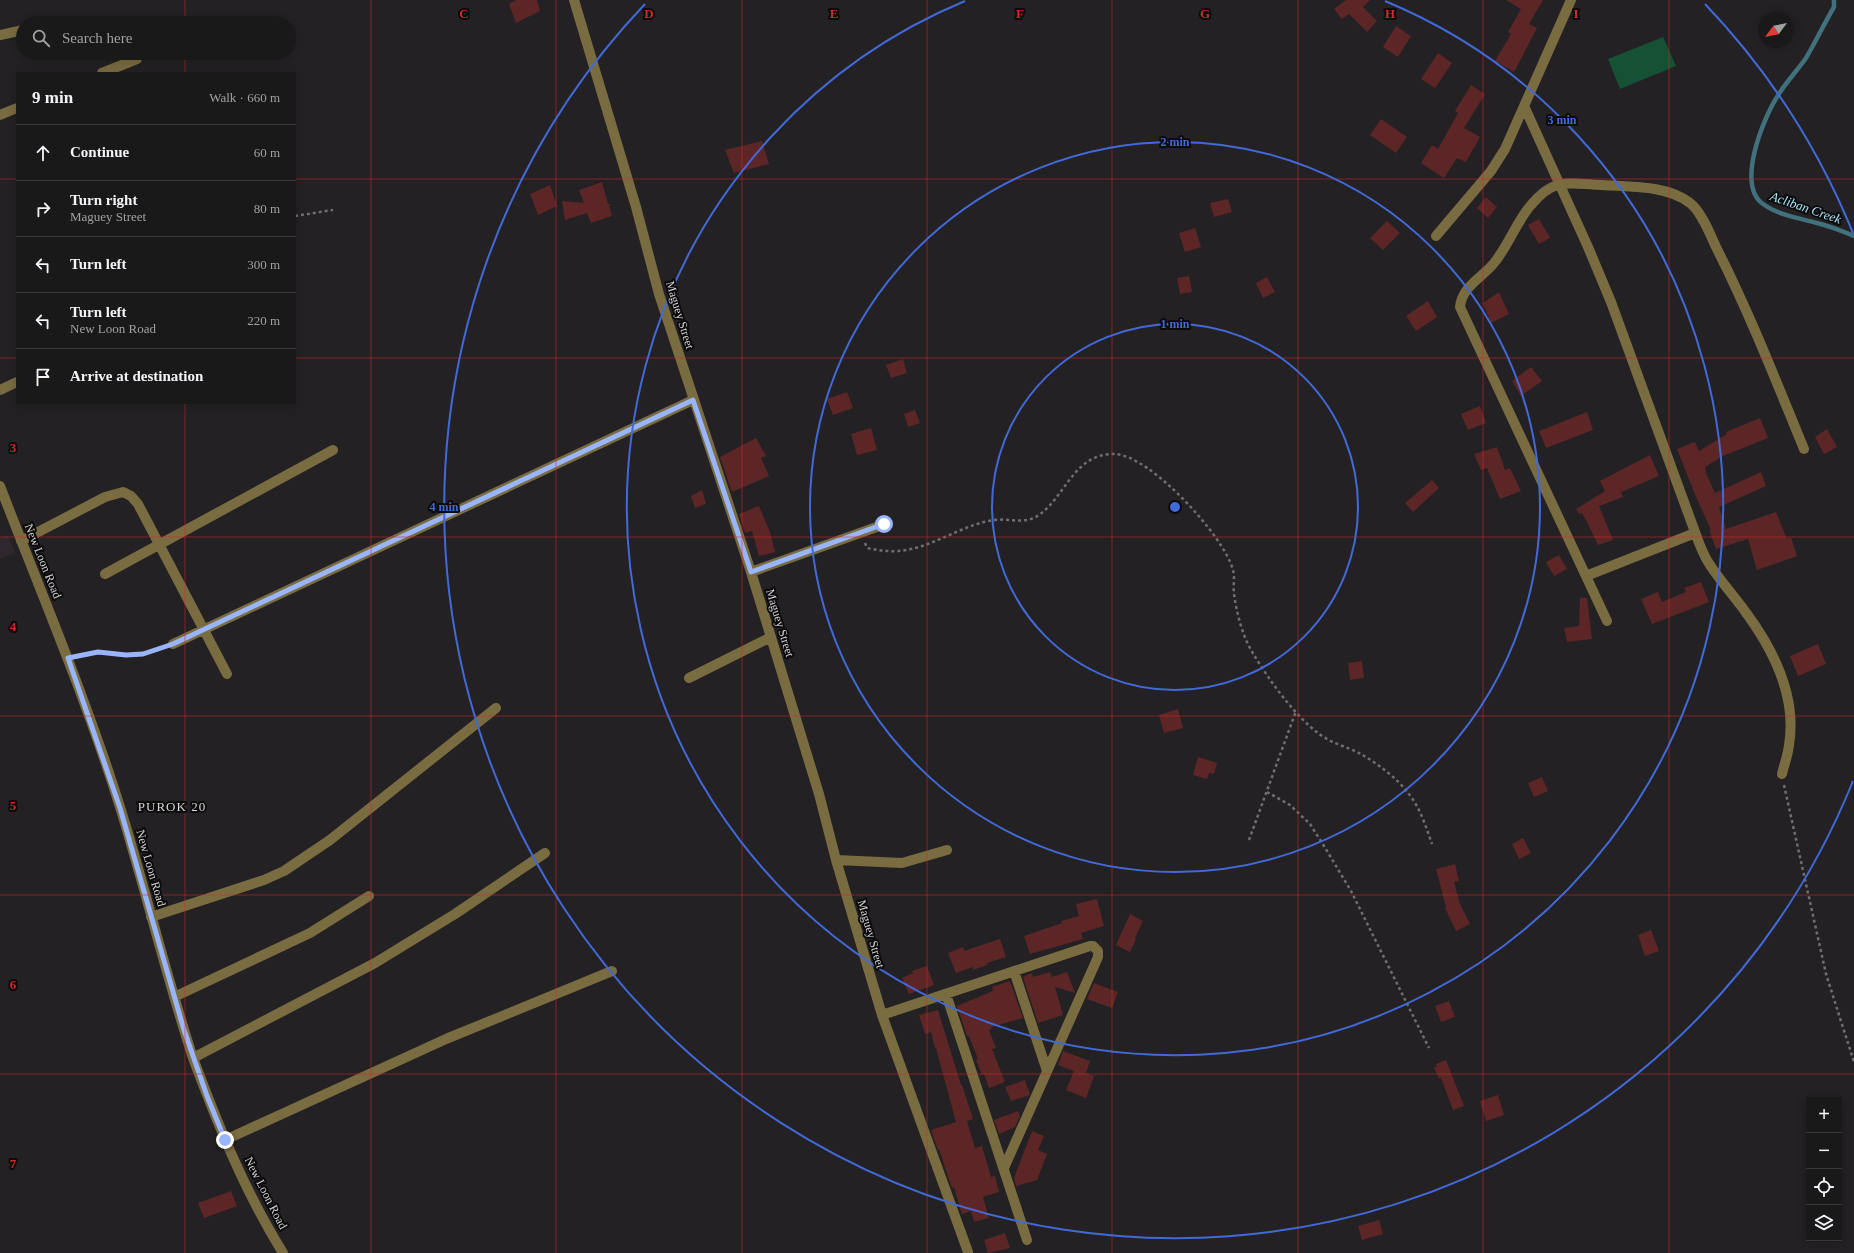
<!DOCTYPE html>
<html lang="en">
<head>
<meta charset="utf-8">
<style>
  :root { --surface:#1a191a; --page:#272627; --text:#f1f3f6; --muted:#9fa0a2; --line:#383839 }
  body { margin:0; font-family:"Times New Roman",serif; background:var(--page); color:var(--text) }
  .controls { position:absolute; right:12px; bottom:12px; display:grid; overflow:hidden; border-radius:0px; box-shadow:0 2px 10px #0003 }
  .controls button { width:36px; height:36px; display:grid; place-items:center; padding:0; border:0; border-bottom:1px solid var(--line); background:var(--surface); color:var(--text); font:20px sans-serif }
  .compass { position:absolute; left:1758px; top:12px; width:36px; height:36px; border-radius:50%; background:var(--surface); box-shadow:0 2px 10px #0003; rotate:238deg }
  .stop { position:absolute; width:12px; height:12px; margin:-9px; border:3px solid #99b5fd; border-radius:50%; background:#fff }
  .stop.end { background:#99b5fd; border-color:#fff; box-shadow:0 1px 4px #0008 }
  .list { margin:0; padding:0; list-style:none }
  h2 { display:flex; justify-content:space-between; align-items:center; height:52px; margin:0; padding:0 16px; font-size:17px }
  h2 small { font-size:13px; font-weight:400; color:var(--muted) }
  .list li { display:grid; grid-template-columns:26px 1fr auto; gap:12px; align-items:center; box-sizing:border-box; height:56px; padding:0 16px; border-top:1px solid var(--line) }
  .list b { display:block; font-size:15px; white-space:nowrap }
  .list p { margin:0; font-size:13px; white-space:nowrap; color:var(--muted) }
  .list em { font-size:13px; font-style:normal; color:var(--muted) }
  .icon { flex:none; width:22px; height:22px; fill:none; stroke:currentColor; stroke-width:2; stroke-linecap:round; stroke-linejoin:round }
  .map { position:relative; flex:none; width:1854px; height:1253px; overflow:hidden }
  .search { position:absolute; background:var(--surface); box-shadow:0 2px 10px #0003; left:16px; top:16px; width:280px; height:44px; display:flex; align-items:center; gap:10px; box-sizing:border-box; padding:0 14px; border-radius:22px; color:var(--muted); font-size:15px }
  .panel { position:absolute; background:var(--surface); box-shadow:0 2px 10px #0003; left:16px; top:72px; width:280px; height:332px; border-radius:0px }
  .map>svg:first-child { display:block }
</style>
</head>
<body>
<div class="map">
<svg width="1854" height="1253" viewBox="0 0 1854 1253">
  <rect width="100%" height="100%" fill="#232123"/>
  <path fill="#2e282e" d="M8,535L15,553L0,559V538Z"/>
  <path fill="#145135" d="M1663,37L1676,66L1620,89L1608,59Z"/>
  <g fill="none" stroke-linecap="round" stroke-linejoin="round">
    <path stroke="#41717c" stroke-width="4.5" d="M1834,0V7C1824,24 1816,41 1806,58C1797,71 1785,83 1777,97C1763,119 1736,185 1763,204C1778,215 1799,218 1817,223C1830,226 1842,231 1854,236"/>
  </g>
  <path fill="#5d2626" d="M516,0H537L540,11L516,23L509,4Z
    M1346,0H1370L1363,7L1377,21L1367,32L1349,14L1342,19L1334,9Z
    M1506,0H1543L1529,24L1537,28L1514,72L1495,61L1511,34L1508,32L1521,9Z
    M1396,26L1411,36L1398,57L1383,47Z
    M1438,53L1452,63L1435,88L1421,79Z
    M1471,85L1485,94L1464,128L1480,137L1466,162L1457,158L1444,178L1421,163L1432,145L1438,149L1458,113L1455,111Z
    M1381,119L1407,137L1396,153L1370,135Z
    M762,141L769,164L734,173L725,150Z
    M602,182L608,204H611L609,206L612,216L591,223L587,213L565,220L562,201L584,203L579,190Z
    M550,185L557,206L538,215L530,194Z
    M1486,197L1497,207L1488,218L1477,208Z
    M1228,199L1232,212L1214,217L1210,203Z
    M1539,219L1550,238L1539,244L1528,225Z
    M1387,221L1400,233L1383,250L1370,238Z
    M1195,228L1201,247L1185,252L1179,233Z
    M1189,276L1192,292L1180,294L1177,278Z
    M1267,277L1275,292L1263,298L1256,283Z
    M1499,292L1509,314L1491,323L1483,303Z
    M1428,301L1437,317L1416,331L1406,316Z
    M903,359L907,373L891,378L886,365Z
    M1531,367L1542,381L1521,396L1512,381Z
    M847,392L853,408L833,415L827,399Z
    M1480,406L1486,423L1468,430L1461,414Z
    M915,410L920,423L908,427L904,414Z
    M1587,412L1593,430L1546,448L1539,431Z
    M1760,418L1768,438L1723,456L1705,467L1706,471H1705L1715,493L1761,472L1766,486L1719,507L1726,529L1776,512L1787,539L1791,537L1797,556L1757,570L1748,539L1716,549L1709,530H1711L1696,497L1677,449L1695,442L1699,451L1727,434L1726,432Z
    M871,428L877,450L857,455L851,434Z
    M1827,429L1837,447L1824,454L1815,437Z
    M756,438L766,456L761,458L769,476L732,492L720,457Z
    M1497,447L1505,470L1510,468L1521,491L1500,499L1487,468L1481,470L1474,454Z
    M1650,455L1659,476L1621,492L1623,497L1599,506L1613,540L1598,545L1588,524L1582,513L1579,514L1576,509L1605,491L1600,481Z
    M1432,480L1439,488L1413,512L1405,503Z
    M702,490L706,504L695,508L691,496Z
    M759,506L770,532L775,552L759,556L752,531L745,533L739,514Z
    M1559,555L1567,569L1554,576L1546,562Z
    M1701,582L1709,602L1652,624L1641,599L1658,592L1662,602L1686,592L1684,588Z
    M1580,598H1587L1592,639L1567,642L1564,628L1579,626Z
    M1818,644L1826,664L1798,676L1790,656Z
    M1362,661L1364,678L1350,680L1348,663Z
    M1178,709L1183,728L1164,733L1159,715Z
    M1198,757L1217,763L1214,774L1209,773L1207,779L1193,775Z
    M1542,777L1548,791L1534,797L1528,783Z
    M1523,838L1531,853L1519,859L1512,844Z
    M1455,864L1459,881L1454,882L1460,904L1470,924L1456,931L1445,908L1446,907L1436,869Z
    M1097,899L1104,926L1081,933L1083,939L1030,954L1024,936L1062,923L1061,921L1079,916L1076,904Z
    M1130,914L1143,921L1135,938L1136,939L1130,952L1116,945Z
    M1651,930L1659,951L1645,956L1638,935Z
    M1000,939L1006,957L987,963V965L973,970V967L956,973L948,953L963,947L964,951Z
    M927,966L934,985L909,994L902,978L913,973L912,971Z
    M1050,972L1052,977L1067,972L1075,993L1055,987L1063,1015L1038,1023L1023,977L1032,973L1033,977Z
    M1010,981L1023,1018L991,1027L992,1029L989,1030L996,1048L992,1049L1005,1082L989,1088L984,1074L982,1075L976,1060L978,1059L969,1036H967L957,1006L993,991L992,987Z
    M1094,983L1118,992L1112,1008L1087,999Z
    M1449,1001L1455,1017L1441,1022L1435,1006Z
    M938,1010L961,1085H962L973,1119L967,1121L975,1148L982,1146L991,1177L995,1176L999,1192L983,1197L989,1218L974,1222L971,1211L962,1214L954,1187L952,1188L939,1149L938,1150L931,1130L956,1122L936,1048H935L931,1032L925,1034L919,1015Z
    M1063,1051L1090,1061L1086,1073L1094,1076L1086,1098L1066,1090L1074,1071L1058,1065Z
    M1446,1060L1464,1106L1453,1110L1441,1078H1439L1434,1068L1437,1066L1436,1064Z
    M1025,1080L1030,1095L1011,1101L1005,1087Z
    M1498,1095L1504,1115L1486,1121L1480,1101Z
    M1018,1111L1020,1116L1015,1127L999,1134L994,1120Z
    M1032,1131L1044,1136L1038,1150L1047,1154L1037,1180L1016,1186L1014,1178Z
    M231,1191L237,1206L204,1218L198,1203Z
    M1379,1220L1383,1234L1362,1240L1358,1226Z
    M1005,1233L1010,1248L988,1253L984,1240Z"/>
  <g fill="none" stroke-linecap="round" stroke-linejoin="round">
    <path stroke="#706e70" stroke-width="2.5" stroke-dasharray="3 3" stroke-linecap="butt" d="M295,216L333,210
      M865,543L867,548C878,550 888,552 899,551C933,548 962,524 995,520C1010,518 1025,525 1039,515C1066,496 1074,453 1115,454C1151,456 1224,536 1233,570C1235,577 1233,586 1234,594C1237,615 1243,638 1254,655C1269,680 1295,716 1318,733C1330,743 1348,747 1361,754C1378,764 1397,778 1408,793C1420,807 1426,827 1432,844
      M80,655C96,651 110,655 126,655C139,656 151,653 163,648
      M1784,785L1826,974L1854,1062
      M1267,792L1290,805L1310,824L1324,846L1351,891L1429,1048
      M1249,840L1296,711"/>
    <path stroke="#7a6c41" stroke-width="10" d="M574,0L636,207L659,294L751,572L819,794L836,860L882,1015L968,1252
      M0,35L23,30
      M102,73L137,59
      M1525,108L1588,247L1611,302L1699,543C1702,550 1705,558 1710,565C1721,582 1735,597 1747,614C1774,651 1797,697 1789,745C1788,755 1784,765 1782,774
      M0,115L17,108
      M1436,236L1491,171L1505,149L1571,0
      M0,390L17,382
      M0,486C41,593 86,698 120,807C146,891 166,976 193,1058C218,1125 245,1192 283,1253
      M21,541L105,497L123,492L131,496L138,504L227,674
      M751,572L885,524
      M105,574L333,450
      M1586,576L1695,533
      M1607,621L1460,307C1462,286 1482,278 1494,263C1509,245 1516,222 1531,205C1555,176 1569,184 1602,185C1630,187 1667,185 1690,203C1701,211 1710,234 1716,247C1749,312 1776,381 1804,449
      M173,644L693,400
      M689,678L771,637
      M836,860L902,863L947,850
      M151,917L264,880L284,871L330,840L496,708
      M1014,971L1047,1071
      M946,994L1027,1240
      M174,997L310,933L369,896
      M882,1015L1090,946H1093L1098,951V957L1004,1168
      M193,1058L375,963L455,914L545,853
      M225,1140L446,1039L612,971"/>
  </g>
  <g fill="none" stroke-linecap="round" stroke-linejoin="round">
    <path stroke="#99b5fd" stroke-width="5" d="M225,1140L207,1096L184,1030L120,808L68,658L98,652L126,655L143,654L173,644L693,400L751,572L884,524"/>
  </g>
  <path fill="none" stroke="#d62828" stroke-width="1" stroke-opacity="0.55" d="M185,0V23M371,0V1253M556,0V1253M742,0V1253M927,0V1253M1112,0V1253M1298,0V1253M1483,0V1253M1669,0V1253M185,53V73M0,179H17M295,179H1854M0,358H17M295,358H1854M185,403V1253M0,537H1854M0,716H1854M0,895H1854M0,1074H1854"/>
  <g fill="none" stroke="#4269d8" stroke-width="2">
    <circle cx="1175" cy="507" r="183"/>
    <circle cx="1175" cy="507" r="365"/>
    <path d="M1385 1A548 548 0 1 1 965 1"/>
    <path d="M1853 781A731 731 0 1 1 645 4M1705 4A731 731 0 0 1 1853 233"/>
  </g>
  <g text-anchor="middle" stroke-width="4" stroke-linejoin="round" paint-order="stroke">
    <g font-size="12" fill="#d6d5d6" stroke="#0c0b0c">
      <text transform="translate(680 315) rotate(73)" y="4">Maguey Street</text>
      <text transform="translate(43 561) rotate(68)" y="4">New Loon Road</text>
      <text transform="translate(780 623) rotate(73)" y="4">Maguey Street</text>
      <text transform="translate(151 868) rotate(74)" y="4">New Loon Road</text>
      <text transform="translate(871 934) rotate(74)" y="4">Maguey Street</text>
      <text transform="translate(266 1193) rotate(63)" y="4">New Loon Road</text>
    </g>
    <g font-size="13" font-style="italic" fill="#a8e5f7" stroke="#0c0b0c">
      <text transform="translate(1806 207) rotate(19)" y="5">Acliban Creek</text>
    </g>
    <g font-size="13" letter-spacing="1" fill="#d8d5d8" stroke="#0c0b0c">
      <text x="172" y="811">PUROK 20</text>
    </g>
  </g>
  <g font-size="13" text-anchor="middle" font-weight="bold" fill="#d62828" stroke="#0c0b0c" stroke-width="4" stroke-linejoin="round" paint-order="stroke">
    <text x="464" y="18">C</text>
    <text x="649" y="18">D</text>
    <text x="834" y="18">E</text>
    <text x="1020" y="18">F</text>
    <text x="1205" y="18">G</text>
    <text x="1390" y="18">H</text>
    <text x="1576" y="18">I</text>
    <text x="13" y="452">3</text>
    <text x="13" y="631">4</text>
    <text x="13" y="810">5</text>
    <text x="13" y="989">6</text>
    <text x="13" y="1168">7</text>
  </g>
  <circle cx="1175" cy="507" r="6" fill="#4269d8" stroke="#0c0b0c" stroke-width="2"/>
  <g font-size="12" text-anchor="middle" font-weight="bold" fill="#4269d8" stroke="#0c0b0c" stroke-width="4" stroke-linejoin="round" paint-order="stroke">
    <text x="1562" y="124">3 min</text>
    <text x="1175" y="146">2 min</text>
    <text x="1175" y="328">1 min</text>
    <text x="444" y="511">4 min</text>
  </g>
</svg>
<div class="controls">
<button>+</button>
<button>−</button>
<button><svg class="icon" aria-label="locate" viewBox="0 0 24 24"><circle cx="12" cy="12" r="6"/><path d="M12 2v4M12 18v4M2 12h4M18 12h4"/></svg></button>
<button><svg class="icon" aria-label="layers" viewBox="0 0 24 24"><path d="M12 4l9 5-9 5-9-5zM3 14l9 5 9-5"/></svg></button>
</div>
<svg class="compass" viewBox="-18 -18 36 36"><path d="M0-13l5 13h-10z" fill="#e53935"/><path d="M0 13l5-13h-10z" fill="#9fa0a2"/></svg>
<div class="stop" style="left:884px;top:524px"></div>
<div class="stop end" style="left:225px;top:1140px"></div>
<div class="search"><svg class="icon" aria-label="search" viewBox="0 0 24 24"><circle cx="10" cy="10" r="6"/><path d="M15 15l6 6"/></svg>Search here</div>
<section class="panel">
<h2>9 min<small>Walk · 660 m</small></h2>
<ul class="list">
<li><svg class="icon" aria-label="ahead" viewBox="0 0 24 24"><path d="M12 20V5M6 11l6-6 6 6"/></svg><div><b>Continue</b></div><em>60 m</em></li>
<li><svg class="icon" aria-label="right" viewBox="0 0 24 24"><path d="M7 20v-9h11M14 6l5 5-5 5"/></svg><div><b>Turn right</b><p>Maguey Street</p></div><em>80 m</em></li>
<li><svg class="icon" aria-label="left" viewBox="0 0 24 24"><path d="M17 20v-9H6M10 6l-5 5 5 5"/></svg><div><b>Turn left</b></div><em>300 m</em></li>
<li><svg class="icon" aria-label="left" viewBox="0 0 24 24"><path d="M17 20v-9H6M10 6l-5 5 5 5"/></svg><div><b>Turn left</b><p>New Loon Road</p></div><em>220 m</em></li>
<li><svg class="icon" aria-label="arrive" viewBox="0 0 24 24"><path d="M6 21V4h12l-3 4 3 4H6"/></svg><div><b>Arrive at destination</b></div></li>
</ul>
</section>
</div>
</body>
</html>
